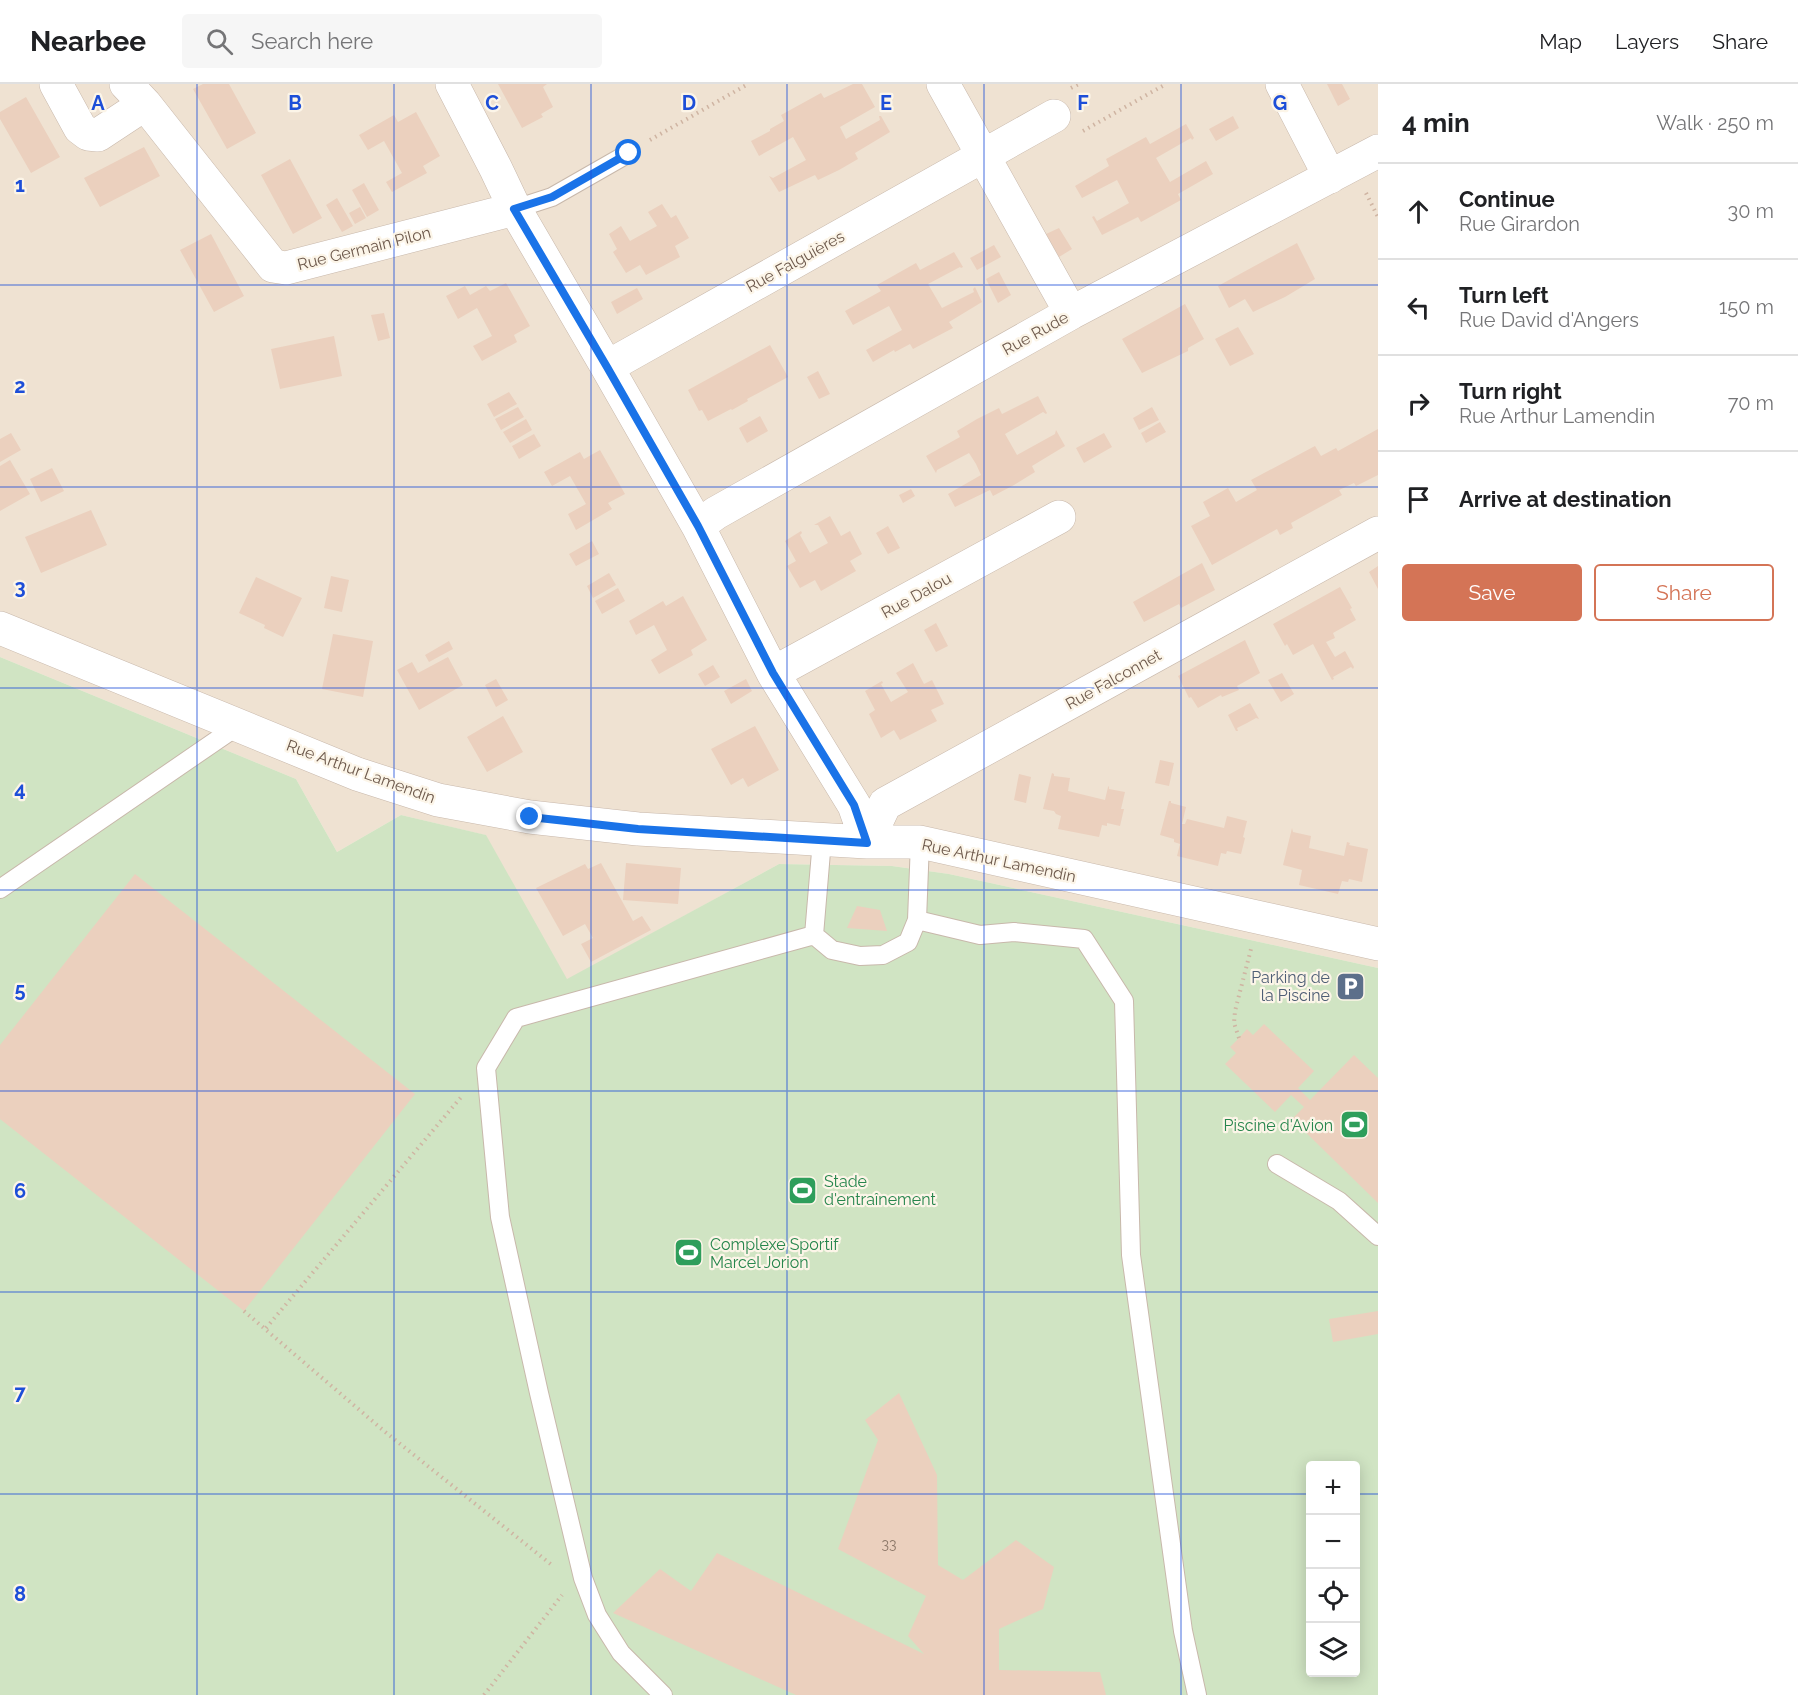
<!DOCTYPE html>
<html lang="en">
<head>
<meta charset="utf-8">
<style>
  :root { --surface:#fff; --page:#f6f6f6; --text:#202124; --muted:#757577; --line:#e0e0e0; --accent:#d47456 }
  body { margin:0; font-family:Raleway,sans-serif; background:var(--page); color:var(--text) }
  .controls { position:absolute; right:18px; bottom:18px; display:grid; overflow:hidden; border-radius:6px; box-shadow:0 3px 15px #0003 }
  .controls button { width:54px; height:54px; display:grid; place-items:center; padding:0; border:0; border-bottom:2px solid var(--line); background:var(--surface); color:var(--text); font:30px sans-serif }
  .stop { position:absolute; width:18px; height:18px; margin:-14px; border:4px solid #1a73e8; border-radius:50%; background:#fff }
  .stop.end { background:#1a73e8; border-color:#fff; box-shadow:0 2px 6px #0008 }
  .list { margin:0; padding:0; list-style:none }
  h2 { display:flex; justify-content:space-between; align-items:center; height:78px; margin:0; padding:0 24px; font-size:26px }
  h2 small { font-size:20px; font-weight:400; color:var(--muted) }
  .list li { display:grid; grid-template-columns:39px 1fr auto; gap:18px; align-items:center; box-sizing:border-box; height:96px; padding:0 24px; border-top:2px solid var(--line) }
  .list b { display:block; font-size:22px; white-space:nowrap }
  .list p { margin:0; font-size:20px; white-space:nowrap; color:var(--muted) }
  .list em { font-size:20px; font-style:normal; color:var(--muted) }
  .actions { display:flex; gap:12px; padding:18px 24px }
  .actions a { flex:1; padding:14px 0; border:2px solid var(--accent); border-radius:6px; text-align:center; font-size:21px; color:var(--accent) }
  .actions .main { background:var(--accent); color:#fff }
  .icon { flex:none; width:33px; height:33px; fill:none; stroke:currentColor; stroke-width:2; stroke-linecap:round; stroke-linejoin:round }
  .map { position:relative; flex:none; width:1378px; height:1611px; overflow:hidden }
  header { display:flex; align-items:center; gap:36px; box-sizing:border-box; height:84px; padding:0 30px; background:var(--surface); border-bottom:2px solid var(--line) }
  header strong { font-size:28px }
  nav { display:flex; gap:33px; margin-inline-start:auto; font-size:21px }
  .search { width:420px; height:54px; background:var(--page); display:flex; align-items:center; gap:15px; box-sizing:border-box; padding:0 21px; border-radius:6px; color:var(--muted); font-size:22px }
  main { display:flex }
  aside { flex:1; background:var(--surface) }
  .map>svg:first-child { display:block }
</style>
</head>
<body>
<header>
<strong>Nearbee</strong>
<div class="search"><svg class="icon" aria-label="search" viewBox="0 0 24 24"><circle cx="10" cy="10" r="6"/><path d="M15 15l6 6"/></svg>Search here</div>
<nav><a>Map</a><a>Layers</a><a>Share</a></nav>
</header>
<main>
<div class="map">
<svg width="1378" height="1611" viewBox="0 0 1378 1611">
  <rect width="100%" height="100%" fill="#f9f1e3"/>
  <path fill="#efe2d2" d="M0,0H1378V884L949,790L892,782L779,780L567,896L485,751L401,731L337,768L296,695L0,573Z"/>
  <path fill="#d0e4c3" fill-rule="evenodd" d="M0,573L296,695L337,768L401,731L486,751L567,895L779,780L892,782L949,790L1378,884V1611H0ZM1310,1382H1356V1588H1310Z"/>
  <path fill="#ebd0be" d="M203,0H229L256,49L227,65L193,5Z
    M498,0H547L543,3L553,23L541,30L543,33L522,44Z
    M853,0H862L875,23L840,43L846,55L880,36L879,32H881L890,48L855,69L858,75L839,86L818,96L815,91L779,108L769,92L773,94L806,76L793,53L759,72L751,57L770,47V45L784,37L781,31L821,9L824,14Z
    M1327,0H1342L1350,15L1338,22Z
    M26,13L60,73L31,89L0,35V28Z
    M416,28L440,72L423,82L427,89L392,108L386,98L402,89L384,57L368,66L359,51L394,31L398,38Z
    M1233,32L1239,44L1216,57L1209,45Z
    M1186,40L1194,54L1192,56L1191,54L1156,74L1170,98L1206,77L1213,90L1178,110L1181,116L1141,138L1138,133L1102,151L1092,133L1094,132L1097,137L1129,119L1117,96L1082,114L1075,102L1109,82L1106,75L1146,53L1150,60Z
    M144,63L160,92L100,123L84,94Z
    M290,75L322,134L293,150L261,91Z
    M364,99L379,126L367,133L352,106Z
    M337,114L353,142L342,148L326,121Z
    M662,120L671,134L676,131L689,154L675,162L680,173L646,191L640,181L626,189L613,168L617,165L609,150L621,142L630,157L657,142L648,128Z
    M360,123L366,134L355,140L349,129Z
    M1059,144L1072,165L1059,173L1046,150Z
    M211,150L244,212L214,228L180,166Z
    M1297,159L1315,195L1285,213L1253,228L1245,215L1229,224L1218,202Z
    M994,161L1001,173L977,186L970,174Z
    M954,168L963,183L961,184L960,183L928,200L942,224L974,208L973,205L975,203L982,218L949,238L953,244L913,265L910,260L895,268L894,266L873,278L866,266L902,246L889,222L853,241L845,227L881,207L877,201L916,179L920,186Z
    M999,188L1011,211L998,219L986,195Z
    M506,199L530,242L514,251L517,258L482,277L473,262L492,252L477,224L458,235L446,212L465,202L470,211L486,202L490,207Z
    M637,204L643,215L617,230L611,218Z
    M1185,220L1204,255L1188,264V267L1142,289L1122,255Z
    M384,229L390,254L378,257L371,231Z
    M1238,243L1254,270L1230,282L1215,255Z
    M334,252L342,292L280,305L271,265Z
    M770,261L788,293L747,315L748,317L732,326L731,325L708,337L702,326L699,327L688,306Z
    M818,287L830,310L819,315L807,293Z
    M509,308L517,320L494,333L487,320Z
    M1038,312L1047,329L1046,330L1043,328L1005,350L1017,371L1055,350L1056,346L1065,362L1032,382L1035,388L1014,401L993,412L990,406L955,423L948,410L981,391L976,380L969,369L937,386L936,389L926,372L960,353L957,347L977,335L999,324L1002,330Z
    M518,323L524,333L501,346L495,335Z
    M1152,323L1159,336L1139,346L1133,334Z
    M760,332L768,347L747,359L739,344Z
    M526,335L532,346L510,359L503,348Z
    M1160,338L1166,348L1146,359L1141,349Z
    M1378,345V391L1356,402L1354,399L1339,406L1342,411L1291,439L1293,444L1280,451L1277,445L1212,481L1191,442L1210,432L1203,418L1228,404L1236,418L1257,406L1251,396L1315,362L1321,372L1336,364L1338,367Z
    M11,349L21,366L0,378V355Z
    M1104,349L1112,363L1084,379L1076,364Z
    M534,350L541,362L519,375L512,362Z
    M600,366L625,410L608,419L612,425L576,446L568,430L586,420L570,392L552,402L544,388L580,368L584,375Z
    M10,376L30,410L0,427V382Z
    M52,384L64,407L41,418L30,395Z
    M911,405L915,412L903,419L899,411Z
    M91,426L107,461L41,489L25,453Z
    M830,432L841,452L850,447L862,470L850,477L856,487L821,507L815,496L800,504L787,482L796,477L785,457L801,447L802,449L800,451L810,469L828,459L818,441H814Z
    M888,442L900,464L888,470L876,449Z
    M592,457L599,470L576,482L569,470Z
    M1202,479L1215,506L1181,524L1179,520L1144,538L1133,518Z
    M1378,482V505L1369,488Z
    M609,489L616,501L593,514L587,502Z
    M331,492L349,496L342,528L324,524Z
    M256,493L302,514L283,553L264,544L265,541L239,529Z
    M1340,503L1352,524L1350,525L1356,536L1333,549L1335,554L1326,558L1335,573L1345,567L1354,583L1353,585L1351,583L1333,593L1334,595L1332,596L1313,560L1293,571L1287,560L1285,562L1273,540Z
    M618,504L625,517L602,530L595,517Z
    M683,512L707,556L691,566L693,571L659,590L651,576L667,566L654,541L636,551L629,537L663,517L666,522Z
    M936,539L948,562L936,568L924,546Z
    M333,550L373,557L363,613L322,605Z
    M1245,556L1260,589L1237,602L1239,606L1222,613L1221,611L1198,624L1191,613L1189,614L1178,592Z
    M449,557L453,565L429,578L425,571Z
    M448,573L463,601L419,626L397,586L412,578L418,589Z
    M913,579L924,600L932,596L944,620L931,626L937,637L900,656L894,646L881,654L869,630L875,626L865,607L882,597L883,599L881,600L891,618L908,608L896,589Z
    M713,581L720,593L705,602L698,590Z
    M1282,589L1294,610L1281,618L1268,596Z
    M496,595L508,616L496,623L485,601Z
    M746,595L752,607L731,620L724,607Z
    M1250,619L1259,635L1256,634L1247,639L1237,644L1238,647H1236L1228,631Z
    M503,632L523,668L487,688L467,653Z
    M755,642L779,686L748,703L743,694L731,701L711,665Z
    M1160,676L1174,679L1169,702L1155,699Z
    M1052,689L1054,690V692L1070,694L1068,707L1105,716L1108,703L1109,702V705L1125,708L1121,725H1124L1120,742L1107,739V742L1102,741L1099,753L1058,745L1061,732L1056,730L1054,727L1043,725Z
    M1019,690L1031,693L1026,719L1014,716Z
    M1169,717H1171V719L1186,723L1182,740H1185L1187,735L1224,744L1227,732L1247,737L1243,753L1245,754L1241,770L1227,767L1226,770L1221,769L1218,782L1177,772L1180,760L1174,758V755L1160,751Z
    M1292,744L1293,748L1311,752L1309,764L1344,772L1347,758L1350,759L1349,761L1368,765L1362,798L1349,795L1348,798L1342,797L1338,810L1299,801L1302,786L1283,781Z
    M601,779L633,837L642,832L651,846L591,878L581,860L593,854L585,840L563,852L536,804L585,780L588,785Z
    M626,779L681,784L678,820L623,816Z
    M135,790L415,1010L244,1227L0,1035V961Z
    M857,822L880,826L887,847L847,844Z
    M1264,940L1314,987L1298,1004L1310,1016L1354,971L1378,994V1119L1292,1035L1304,1023L1291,1011L1275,1028L1225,980L1236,969L1230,963L1239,954L1247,945L1253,951Z
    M1378,1227V1250L1333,1258L1329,1235Z
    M899,1309L937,1391L938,1481L963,1496L1016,1456L1054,1483L1043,1525L999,1545V1586L1100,1588L1106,1611H796L613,1529L660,1485L691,1507L717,1469L924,1570L908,1552L926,1512L838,1465L878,1356L865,1336Z"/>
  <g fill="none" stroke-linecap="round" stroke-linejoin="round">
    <defs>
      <path id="service" d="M515,125L552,113L629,69
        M822,756L814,851L832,866L860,872L883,871L908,858L917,836L920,758
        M0,805L239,641
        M917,836L980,851L1014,848L1084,855L1124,917L1131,1171L1183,1547L1197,1611
        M1277,1080L1339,1117L1378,1152
        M663,1611L621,1569L597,1531L583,1494L539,1309L500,1133L486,984L516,934L814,851"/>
      <path id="minor" d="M56,0L80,44L88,50L98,51L145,20
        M126,0L145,20L273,182L286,184L515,125
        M452,0L496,85L515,125L607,283L698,442L773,589L854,721L867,758
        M943,0L1071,229
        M1282,0L1330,93
        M607,283L1054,32
        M698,442L716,429L1071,229L1378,67
        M0,544L357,690L438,716L530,733L638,745L867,758H920L1378,860
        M773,589L1059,433
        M867,758L885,720L1378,449"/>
    </defs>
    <use href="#service" stroke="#c8b8ab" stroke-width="20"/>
    <use href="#minor" stroke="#c8b8ab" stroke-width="34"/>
    <path stroke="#cfb4a2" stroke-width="4" stroke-dasharray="1.5 4.5" stroke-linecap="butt" d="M1071,4L1079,0
      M1083,47L1166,0
      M650,56L748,0
      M1366,109L1378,133
      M1239,954L1234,939L1235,927L1251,865
      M244,1227L384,1347L553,1482
      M266,1244L462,1012
      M484,1611L562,1511"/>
    <use href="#service" stroke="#fff" stroke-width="18"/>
    <use href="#minor" stroke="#fff" stroke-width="33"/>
  </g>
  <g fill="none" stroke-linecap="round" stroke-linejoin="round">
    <path stroke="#1a73e8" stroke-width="8" d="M530,733L638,745L867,759L854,721L773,589L698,442L607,283L514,125L552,113L629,69"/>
  </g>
  <path fill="none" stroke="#1d4ed8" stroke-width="1.5" stroke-opacity="0.55" d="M197,0V1611M394,0V1611M591,0V1611M787,0V1611M984,0V1611M1181,0V1611M0,201H1378M0,403H1378M0,604H1378M0,806H1378M0,1007H1378M0,1208H1378M0,1410H1310M1356,1410H1378"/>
  <defs>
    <symbol id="parking-square" viewBox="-11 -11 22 22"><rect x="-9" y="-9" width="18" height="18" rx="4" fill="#5c6f8a" stroke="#fcf5e8"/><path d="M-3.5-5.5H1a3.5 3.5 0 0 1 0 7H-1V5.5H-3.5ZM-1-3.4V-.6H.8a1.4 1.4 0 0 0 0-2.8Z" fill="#fff"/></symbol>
    <symbol id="stadium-square" viewBox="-11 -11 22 22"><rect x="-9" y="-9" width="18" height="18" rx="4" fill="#2e9e5b" stroke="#fcf5e8"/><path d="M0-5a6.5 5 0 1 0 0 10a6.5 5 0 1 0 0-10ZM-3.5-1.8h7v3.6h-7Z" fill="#fff"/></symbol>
  </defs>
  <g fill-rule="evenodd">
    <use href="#parking-square" x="1334" y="886" width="33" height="33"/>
    <use href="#stadium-square" x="1338" y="1024" width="33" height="33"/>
    <use href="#stadium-square" x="786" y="1090" width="33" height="33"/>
    <use href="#stadium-square" x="672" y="1152" width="33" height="33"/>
  </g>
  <g text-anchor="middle" stroke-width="4.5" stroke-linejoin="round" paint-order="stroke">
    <g font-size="14" fill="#8c7768">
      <text x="889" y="1465">33</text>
    </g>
    <g font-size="16" fill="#6d594c" stroke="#fcf5e8">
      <text transform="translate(364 164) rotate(-14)" y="6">Rue Germain Pilon</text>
      <text transform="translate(795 177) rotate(-29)" y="6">Rue Falguières</text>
      <text transform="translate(1035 249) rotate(-29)" y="6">Rue Rude</text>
      <text transform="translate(916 511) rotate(-29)" y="6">Rue Dalou</text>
      <text transform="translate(1113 595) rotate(-29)" y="6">Rue Falconnet</text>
      <text transform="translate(361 687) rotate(20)" y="6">Rue Arthur Lamendin</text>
      <text transform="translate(999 776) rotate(12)" y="6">Rue Arthur Lamendin</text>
    </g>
    <g font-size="16" fill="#4e5e75" stroke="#fcf5e8" text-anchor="end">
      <text x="1330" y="899">Parking de<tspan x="1330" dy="18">la Piscine</tspan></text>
    </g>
    <g font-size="16" fill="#27864d" stroke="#fcf5e8" text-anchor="start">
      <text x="1333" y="1047" text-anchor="end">Piscine d'Avion</text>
      <text x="824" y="1103">Stade<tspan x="824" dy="18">d'entraînement</tspan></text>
      <text x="710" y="1166">Complexe Sportif<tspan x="710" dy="18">Marcel Jorion</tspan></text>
    </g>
  </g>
  <g font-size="20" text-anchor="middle" font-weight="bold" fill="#1d4ed8" stroke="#fcf5e8" stroke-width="4.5" stroke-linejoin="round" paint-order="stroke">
    <text x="98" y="26">A</text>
    <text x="295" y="26">B</text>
    <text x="492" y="26">C</text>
    <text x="689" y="26">D</text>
    <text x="886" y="26">E</text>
    <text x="1083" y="26">F</text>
    <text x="1280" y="26">G</text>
    <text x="20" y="108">1</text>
    <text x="20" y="309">2</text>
    <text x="20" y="510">3</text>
    <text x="20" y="712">4</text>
    <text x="20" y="913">5</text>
    <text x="20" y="1114">6</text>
    <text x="20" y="1316">7</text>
    <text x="20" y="1517">8</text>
  </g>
</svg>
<div class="controls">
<button>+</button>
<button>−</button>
<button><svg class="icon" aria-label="locate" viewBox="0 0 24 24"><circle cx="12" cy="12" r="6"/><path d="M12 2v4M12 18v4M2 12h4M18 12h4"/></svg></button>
<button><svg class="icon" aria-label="layers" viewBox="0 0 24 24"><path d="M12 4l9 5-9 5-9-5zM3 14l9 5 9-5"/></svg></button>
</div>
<div class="stop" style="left:629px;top:69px"></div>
<div class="stop end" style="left:530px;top:733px"></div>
</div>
<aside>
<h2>4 min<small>Walk · 250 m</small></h2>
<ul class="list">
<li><svg class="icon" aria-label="ahead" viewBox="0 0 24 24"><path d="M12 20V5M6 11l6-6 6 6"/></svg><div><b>Continue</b><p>Rue Girardon</p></div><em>30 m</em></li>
<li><svg class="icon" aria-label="left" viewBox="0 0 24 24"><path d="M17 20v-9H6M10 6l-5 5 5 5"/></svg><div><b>Turn left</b><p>Rue David d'Angers</p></div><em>150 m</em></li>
<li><svg class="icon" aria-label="right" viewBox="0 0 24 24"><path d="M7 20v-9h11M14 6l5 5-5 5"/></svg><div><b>Turn right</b><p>Rue Arthur Lamendin</p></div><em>70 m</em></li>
<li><svg class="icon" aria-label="arrive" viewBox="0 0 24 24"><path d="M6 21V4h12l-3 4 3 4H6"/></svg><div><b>Arrive at destination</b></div></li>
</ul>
<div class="actions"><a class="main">Save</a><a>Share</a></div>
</aside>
</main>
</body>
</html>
